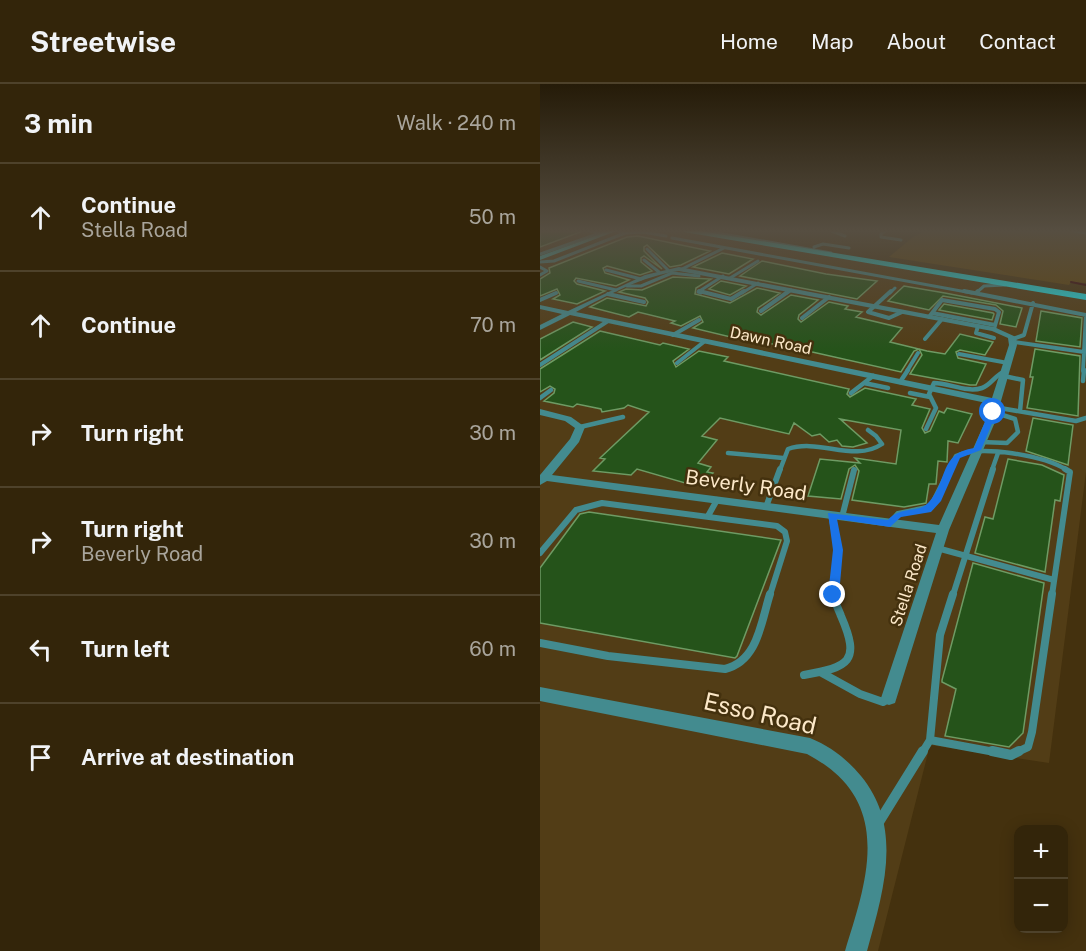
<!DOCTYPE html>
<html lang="en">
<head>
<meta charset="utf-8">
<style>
  :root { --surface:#33250a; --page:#3b2d13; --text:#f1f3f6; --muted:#a9a59c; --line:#4e422b }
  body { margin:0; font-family:"Public Sans",sans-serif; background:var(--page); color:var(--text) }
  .controls { position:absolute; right:18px; bottom:18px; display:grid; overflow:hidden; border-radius:12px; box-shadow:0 3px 15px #0003 }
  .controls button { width:54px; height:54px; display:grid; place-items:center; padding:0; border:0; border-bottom:2px solid var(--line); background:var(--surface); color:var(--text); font:30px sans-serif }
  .stop { position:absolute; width:18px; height:18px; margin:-14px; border:4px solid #1a73e8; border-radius:50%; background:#fff }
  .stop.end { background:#1a73e8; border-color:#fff; box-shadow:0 2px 6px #0008 }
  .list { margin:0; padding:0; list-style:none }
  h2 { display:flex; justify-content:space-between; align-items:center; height:78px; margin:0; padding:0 24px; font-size:26px }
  h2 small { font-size:20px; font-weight:400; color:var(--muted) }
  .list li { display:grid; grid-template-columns:39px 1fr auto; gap:18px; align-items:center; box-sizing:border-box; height:108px; padding:0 24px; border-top:2px solid var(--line) }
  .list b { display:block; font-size:22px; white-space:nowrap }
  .list p { margin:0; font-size:20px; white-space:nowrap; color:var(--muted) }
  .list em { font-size:20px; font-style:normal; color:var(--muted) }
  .icon { flex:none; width:33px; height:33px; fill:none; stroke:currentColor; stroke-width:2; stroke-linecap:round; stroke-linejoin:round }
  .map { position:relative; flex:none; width:546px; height:867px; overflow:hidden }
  header { display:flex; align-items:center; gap:36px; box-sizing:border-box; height:84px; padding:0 30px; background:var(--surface); border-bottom:2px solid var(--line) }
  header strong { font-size:28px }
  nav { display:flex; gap:33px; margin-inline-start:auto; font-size:21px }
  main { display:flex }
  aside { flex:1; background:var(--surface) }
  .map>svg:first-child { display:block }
</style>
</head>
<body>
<header>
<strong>Streetwise</strong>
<nav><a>Home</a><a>Map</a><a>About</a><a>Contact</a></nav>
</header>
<main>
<aside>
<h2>3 min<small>Walk · 240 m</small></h2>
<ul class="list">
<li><svg class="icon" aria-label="ahead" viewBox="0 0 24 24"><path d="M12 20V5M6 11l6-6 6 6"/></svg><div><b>Continue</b><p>Stella Road</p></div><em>50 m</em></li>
<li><svg class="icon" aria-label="ahead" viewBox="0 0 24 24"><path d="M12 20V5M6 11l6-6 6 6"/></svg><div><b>Continue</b></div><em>70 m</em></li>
<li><svg class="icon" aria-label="right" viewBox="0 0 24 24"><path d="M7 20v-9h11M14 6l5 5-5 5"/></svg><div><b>Turn right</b></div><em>30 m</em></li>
<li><svg class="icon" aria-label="right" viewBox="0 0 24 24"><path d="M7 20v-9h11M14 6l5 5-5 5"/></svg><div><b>Turn right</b><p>Beverly Road</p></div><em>30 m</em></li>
<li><svg class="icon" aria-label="left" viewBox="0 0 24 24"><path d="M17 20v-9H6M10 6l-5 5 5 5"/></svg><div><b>Turn left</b></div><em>60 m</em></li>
<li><svg class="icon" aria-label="arrive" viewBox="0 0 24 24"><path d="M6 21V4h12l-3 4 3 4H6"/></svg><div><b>Arrive at destination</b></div></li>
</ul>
</aside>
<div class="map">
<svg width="546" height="867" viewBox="0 0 546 867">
  <rect width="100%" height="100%" fill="#44310e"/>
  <path fill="#523d16" d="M0,146H136L546,215V388L509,679L390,661L338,867H0Z"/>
  <path fill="#5e430b" d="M387,146H546V199L531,198L529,201L349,173L373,153Z"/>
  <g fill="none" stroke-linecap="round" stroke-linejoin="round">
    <path stroke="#360209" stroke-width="2" d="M531,198L546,201"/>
  </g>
  <path fill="#25531a" stroke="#6e9b64" stroke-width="1.5" d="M0,146H43V147L0,163Z
    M98,152L170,167L141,181L130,183L107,161L104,163V167L122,185L104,172L101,174V178L112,187L100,191L67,182L63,184L65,189L89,196L76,202L36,194L34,197L37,200L65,207L37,220L13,215L20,211L17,205L0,212V195L10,189L9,184L87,153Z
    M182,169L213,175L189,190L153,183Z
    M222,177L286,190L337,197L317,215L200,192Z
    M133,193L171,195L156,204L155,210L190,219L217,204L240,209L218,224L217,228L221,231L251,211L278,216L259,231L258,235L261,238L289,218L308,222L305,225L322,228L316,233L362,244L350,258L387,267L405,270L420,250L453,258L445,271L420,266L416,268L418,274L446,280L436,301H430L370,290L382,271L379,265L374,267L361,288L250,263L227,259L224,261L153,244L163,238L160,232L141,242L131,239L135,237L98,228L89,233L50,223L67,214L106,222L108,218L105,214L79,208L86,205L102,206Z
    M181,197L206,202L190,211L169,205Z
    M364,202L405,209L482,224L476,243L460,240L463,227L456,221L403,212L389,226L348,217Z
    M404,220L453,229L454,230L452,236L399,226Z
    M501,227L542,234L540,263L496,257Z
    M33,238L52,243L0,276V255Z
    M60,247L120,261L123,259L149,265L133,277L136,283L159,267L188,273L184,277L309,305L307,310L310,313L325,304L376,315L372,321L390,325L382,344L385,349L390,347L399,327L404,329L407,324L432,330L418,359L408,357L407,378L398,377L396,400H389L386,419L364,423L312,416L319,387L315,381L309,385L301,415L268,412L280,375L320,379L315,374L356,380L361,346L300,335L327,359L313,363L302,362L297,356L289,358L280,350L272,352L254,339L249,350L180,334L162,352L177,356L158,379L171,383L167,388L173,389L163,401L147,396L145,399L97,385L91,391L53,387L65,375L60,374L109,328L88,321L84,324L62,328L61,325L37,320L33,323L4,317L14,309L15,305L10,302L0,308V285Z
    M495,265L540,272L538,332L487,324L493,293H490Z
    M493,334L533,341L528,381L486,367Z
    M468,375L502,381L524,391L520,417L515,416L505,488L435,469L445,433L453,435Z
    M49,428L241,456L197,572L195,574L0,539V484L40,430Z
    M433,479L504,499L483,649L469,663L405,652L416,605L402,598V596Z"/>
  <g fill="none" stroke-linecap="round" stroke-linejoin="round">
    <path stroke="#438b8f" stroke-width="3" d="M47,146L56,148
      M160,146L291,169
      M289,146L305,152
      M347,146L341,150V153L361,156
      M529,146L546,149
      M85,149L103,148L126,152
      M132,154L432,209
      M274,163L283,160L309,164
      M107,165L128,186
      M0,170L69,146
      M104,176L119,188
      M0,178L14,177L85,149L75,146
      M0,183L7,187L0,191
      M142,185L184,164
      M66,186L101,195
      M190,194L218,177
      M38,197L76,206
      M87,202H101L132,189L159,192
      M161,209L158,208L183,192
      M202,209L218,199
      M247,209L251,206
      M350,209L355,204
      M436,209L444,202L465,201"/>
    <path stroke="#438b8f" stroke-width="4" d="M159,207L191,215L204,207
      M351,207L328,228L349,234L362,228
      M424,207L546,231L543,287
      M436,209L438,207
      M68,210L104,218
      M0,216L16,209
      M221,227L249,207
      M392,229L455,241
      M389,233L402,216L455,225L459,228L454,245
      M262,234L289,213
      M438,242L436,249L454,254
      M133,251L159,236
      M385,255L402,235
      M473,255L484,251L493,219
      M474,258L544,268
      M419,270L468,279
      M137,279L165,257
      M0,281L68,237
      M367,287L378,269"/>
    <path stroke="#438b8f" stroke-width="4.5" d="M464,292L483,296L480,327
      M543,297L544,286
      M360,298L368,286
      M324,299L348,304
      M311,309L333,292
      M370,309L390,313
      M0,314L11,306
      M454,323L536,337L546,334
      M40,343L83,333
      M386,345L396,324L389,310L394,299C409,299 427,309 442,304C451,301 455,291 465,287
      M441,358L467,359L478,348L475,335L453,328
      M188,369L243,374
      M240,386L248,365C279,354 314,379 342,360L336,352L328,346
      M409,386L416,372C441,360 504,372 527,386
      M452,386L458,369"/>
    <path stroke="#438b8f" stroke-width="6" d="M226,423L240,385
      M291,431L298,466L294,511
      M168,432L177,416
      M302,433L314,386
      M350,439L358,430L391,423L410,385
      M397,464L514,496
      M0,469L36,426L62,419L237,442L245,448L247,457L230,511
      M413,511L453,385
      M512,511L530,388L525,385"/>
    <path stroke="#438b8f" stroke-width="8" d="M0,559L68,572L185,585C218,577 221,538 230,510
      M282,589L320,610L343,618L348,615
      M264,591C309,583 321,578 301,532C298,524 294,518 294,510
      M390,656L400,551L413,510
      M382,669L390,656L460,669
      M475,669L488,663L492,648L512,510"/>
    <path stroke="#438b8f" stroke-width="10" d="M452,667L471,671L479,667
      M339,738L383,667"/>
    <path fill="#438b8f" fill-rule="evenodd" d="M139,183L454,243L476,253L477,261L455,338L409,446L355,619L349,621L343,619L341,614L396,449L7,397L0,401V391L30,355L35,344L25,337L0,331V325L31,333L45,343L39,358L12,391L399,441L445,338L451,320L30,231L0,246V241L22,230L0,225V221L28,227L105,191ZM139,187L452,247L468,254L469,261L452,314L36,228C68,211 102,192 139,187Z
      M0,603L270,654C290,662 307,675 321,692C364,744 343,809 327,867H305C323,808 350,736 294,688C286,681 276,675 267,670L0,617Z"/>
    <path fill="#39bcc2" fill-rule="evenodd" d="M72,146H79L0,176V172Z"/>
    <path fill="#1fe1ea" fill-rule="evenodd" d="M141,146H154L546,210V216L144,148Z"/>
  </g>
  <linearGradient id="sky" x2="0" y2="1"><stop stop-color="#251b08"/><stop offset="0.55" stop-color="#564e41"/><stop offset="1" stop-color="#564e41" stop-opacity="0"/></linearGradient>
  <rect width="546" height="267" fill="url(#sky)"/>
  <path fill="#1a73e8" d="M453,326L457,328L441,366L420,374L401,417L391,428L361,433L350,443L297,435L303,466L299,511L297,514H289L288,511L293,466L288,429L348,436C361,421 379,430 389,418C408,397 399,369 434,364L449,328Z"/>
  <g text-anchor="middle" stroke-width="5" stroke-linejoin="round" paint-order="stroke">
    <g font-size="16" fill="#fce8c8" stroke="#44310e">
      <text transform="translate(231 256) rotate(12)" y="6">Dawn Road</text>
      <text transform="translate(368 501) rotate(-72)" y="6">Stella Road</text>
    </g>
    <g font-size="20" fill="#fce8c8" stroke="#44310e">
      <text transform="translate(206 401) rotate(8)" y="7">Beverly Road</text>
    </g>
    <g font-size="24" fill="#fce8c8" stroke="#44310e">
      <text transform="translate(220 630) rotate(13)" y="8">Esso Road</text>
    </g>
  </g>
</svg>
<div class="controls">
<button>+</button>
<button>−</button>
</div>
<div class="stop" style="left:453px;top:328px"></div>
<div class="stop end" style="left:293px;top:511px"></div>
</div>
</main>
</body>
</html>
